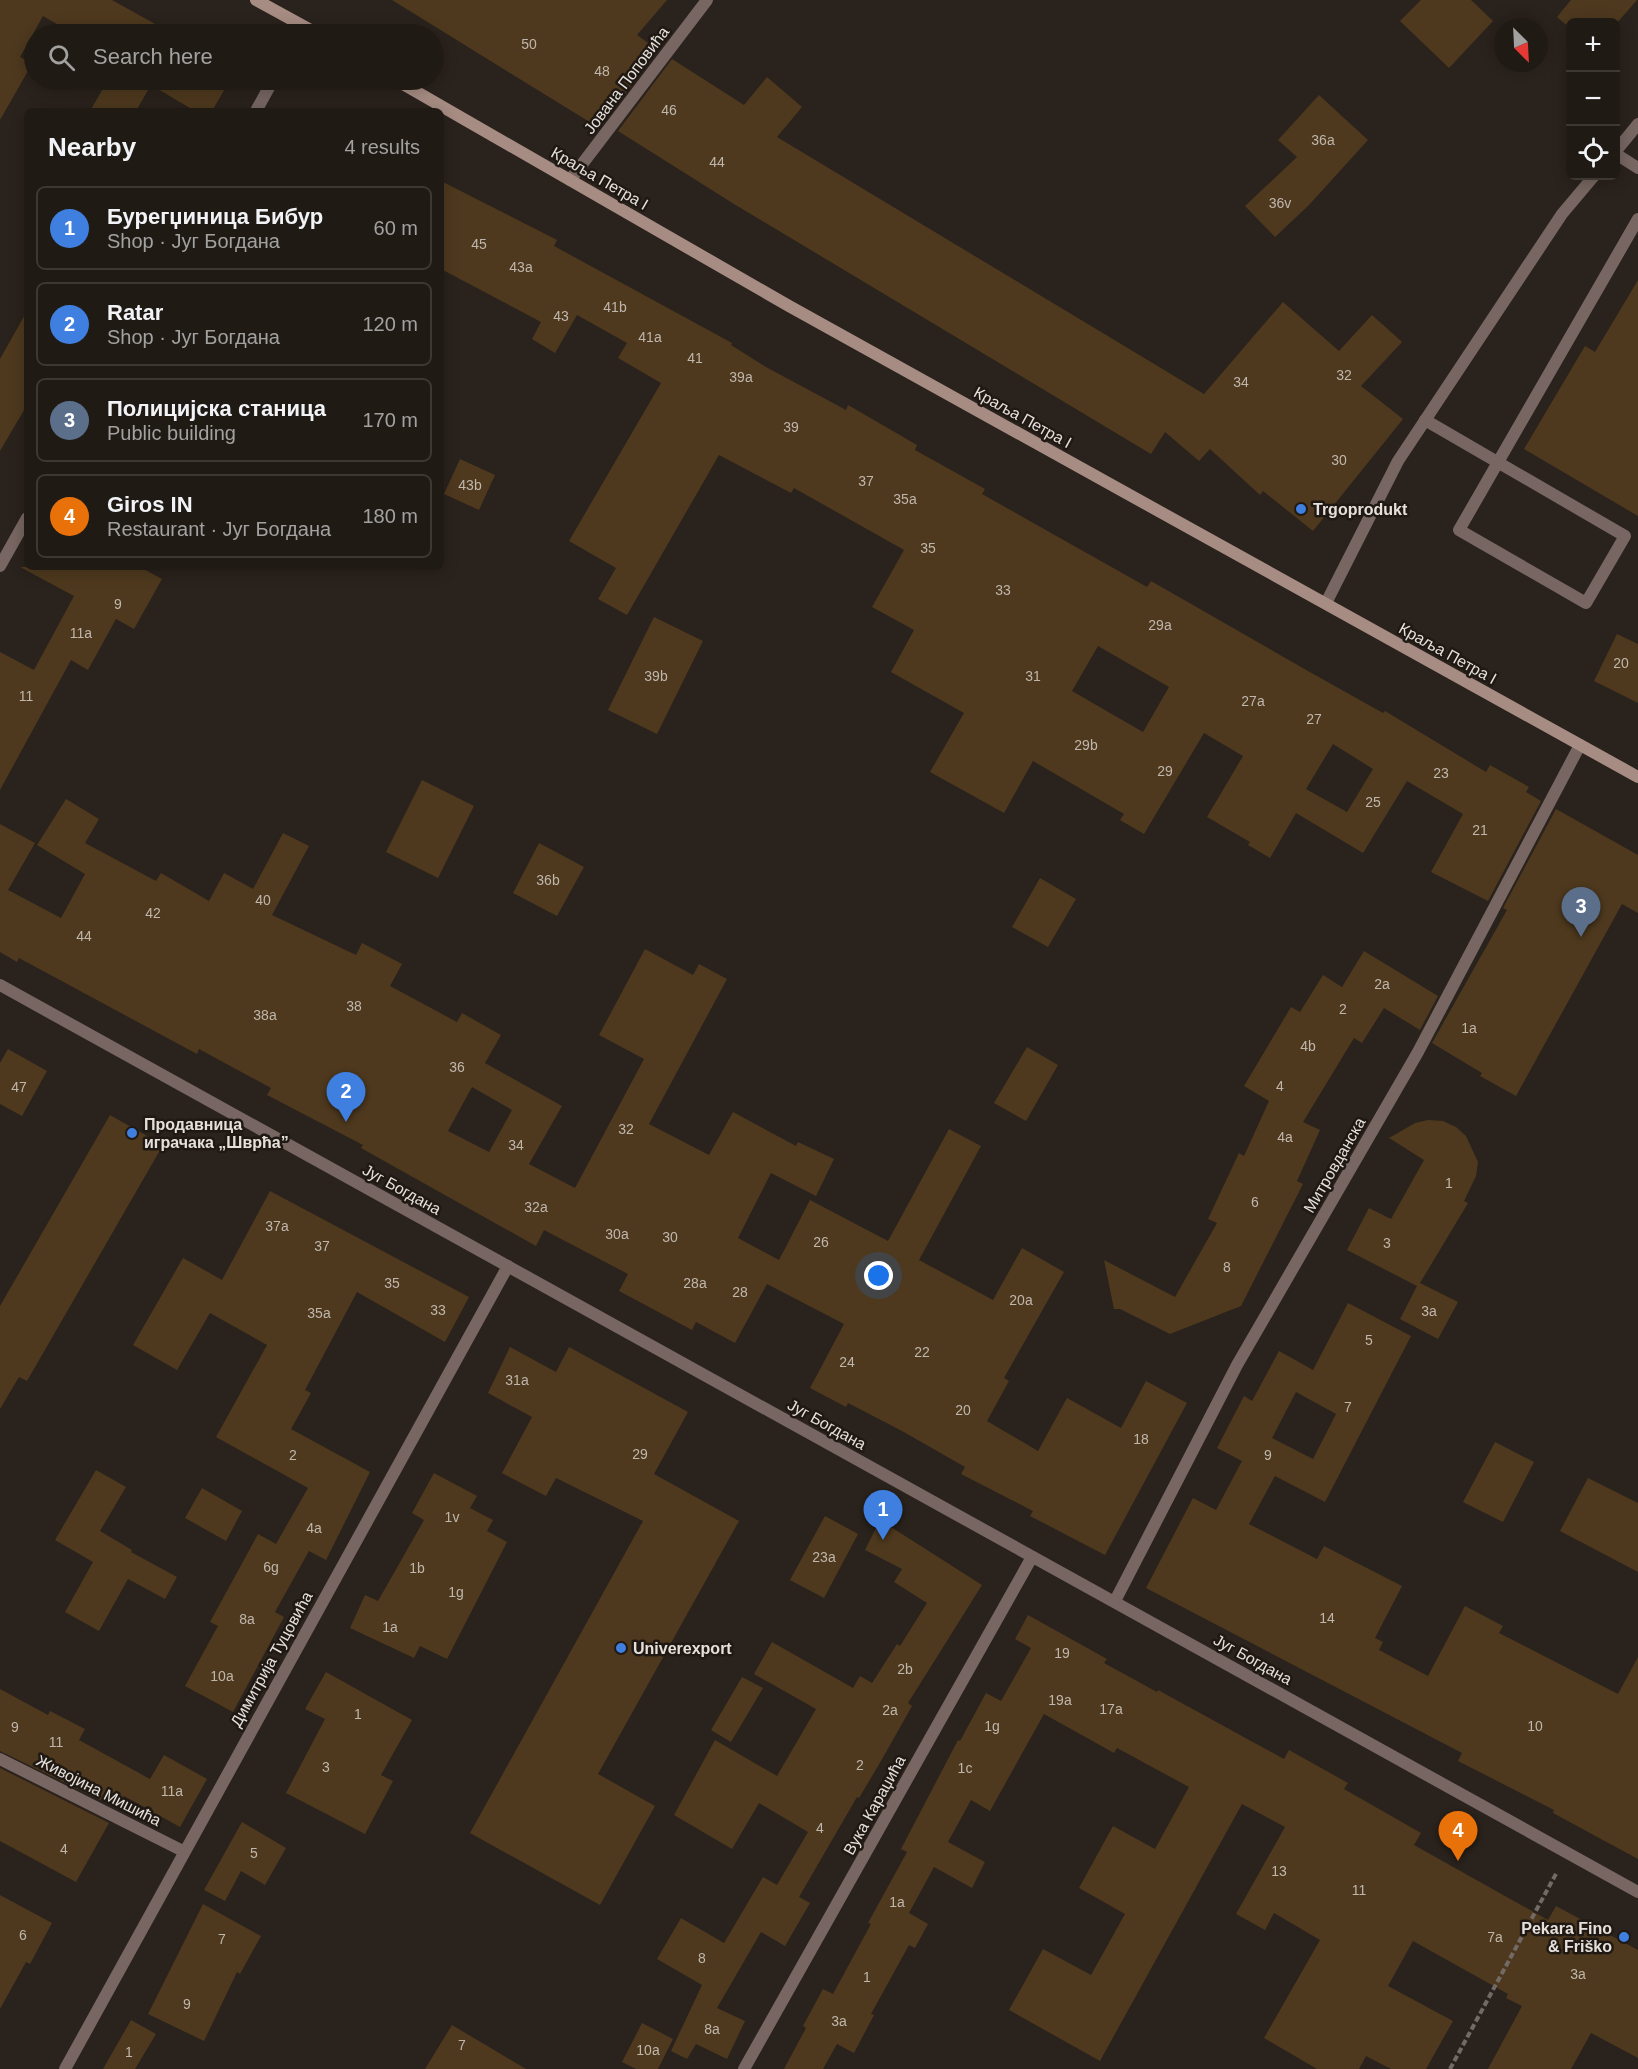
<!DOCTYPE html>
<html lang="en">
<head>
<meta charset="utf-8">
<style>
  :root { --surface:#201a15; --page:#28231e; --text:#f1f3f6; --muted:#a2a1a0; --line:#3d3834; --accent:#7c3aed }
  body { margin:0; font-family:Arial,sans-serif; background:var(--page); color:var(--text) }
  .controls { position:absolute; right:18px; top:18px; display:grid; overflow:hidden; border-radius:9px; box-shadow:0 3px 15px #0003 }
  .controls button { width:54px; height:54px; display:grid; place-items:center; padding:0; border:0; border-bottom:2px solid var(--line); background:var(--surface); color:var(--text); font:30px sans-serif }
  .compass { position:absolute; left:1494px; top:18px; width:54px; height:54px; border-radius:50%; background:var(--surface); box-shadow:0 3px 15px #0003; rotate:156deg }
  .you { position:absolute; left:879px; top:1276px; width:21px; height:21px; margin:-15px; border:4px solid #fff; border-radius:50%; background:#1a73e8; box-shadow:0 0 0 9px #1a73e833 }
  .badge { display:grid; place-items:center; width:39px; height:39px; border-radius:50%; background:var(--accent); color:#fff; font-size:20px; font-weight:700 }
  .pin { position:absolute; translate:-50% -50px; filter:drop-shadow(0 2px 3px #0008) }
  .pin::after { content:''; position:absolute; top:32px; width:21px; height:18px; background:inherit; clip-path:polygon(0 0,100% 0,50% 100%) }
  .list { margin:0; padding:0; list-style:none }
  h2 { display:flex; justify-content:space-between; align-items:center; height:78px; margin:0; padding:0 24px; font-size:26px }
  h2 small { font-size:20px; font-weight:400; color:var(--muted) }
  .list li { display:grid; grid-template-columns:39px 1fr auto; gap:18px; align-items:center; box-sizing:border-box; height:84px; margin:0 12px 12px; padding:0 12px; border:2px solid var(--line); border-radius:9px }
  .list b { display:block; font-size:22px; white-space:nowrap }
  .list p { margin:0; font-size:20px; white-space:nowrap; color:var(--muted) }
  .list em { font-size:20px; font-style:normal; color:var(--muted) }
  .icon { flex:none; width:33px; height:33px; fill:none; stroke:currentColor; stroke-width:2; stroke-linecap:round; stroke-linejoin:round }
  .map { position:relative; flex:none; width:1638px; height:2069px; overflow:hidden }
  .search { position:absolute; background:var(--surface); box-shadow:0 3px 15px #0003; left:24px; top:24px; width:420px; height:66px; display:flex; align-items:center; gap:15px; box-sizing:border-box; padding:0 21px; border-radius:33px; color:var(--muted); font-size:22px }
  .panel { position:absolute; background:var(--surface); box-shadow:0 3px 15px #0003; left:24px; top:108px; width:420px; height:462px; border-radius:9px }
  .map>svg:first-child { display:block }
</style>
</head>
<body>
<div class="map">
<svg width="1638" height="2069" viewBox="0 0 1638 2069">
  <rect width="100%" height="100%" fill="#2a221c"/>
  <path fill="#4e391e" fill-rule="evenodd" d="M0,0H112L173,34H74L43,16L20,57L32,64L0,120Z
    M392,0H667L637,35L658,50L604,122L600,119L596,126Z
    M1421,0H1471L1493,21L1449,68L1400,21Z
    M1571,0H1637L1616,24L1570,22V28L1557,17Z
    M672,59L744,105L767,77L802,107L777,137L1204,394L1283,302L1339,351L1372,315L1402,342L1361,386L1403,419L1313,531L1263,491L1260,495L1210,449L1199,461L1165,432L1151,454L734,204L618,131Z
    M108,80H230L212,111H195L151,85L136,111H90Z
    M1319,95L1368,140L1309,205L1275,237L1245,206L1297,157L1278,140Z
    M441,181L557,240L554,246L732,343L731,345L766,367L846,410L848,405L917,445L915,450L985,489L982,494L1147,587L1151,581L1308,671L1383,713L1385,711L1486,772L1490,765L1529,787L1526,792L1541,801L1488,901L1431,872L1463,814L1407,781L1363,853L1296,813L1270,858L1248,845L1250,842L1207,817L1243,756L1204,733L1144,834L1120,820L1124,814L1033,761L1004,813L930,772L964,713L891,672L914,630L872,607L904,550L794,488L791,493L719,455L627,615L598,599L616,568L569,541L661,383L618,358L627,343L577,315L555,353L532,339L541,322L441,269ZM1098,646L1169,687L1143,732L1072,691ZM1333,744L1373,769L1347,812L1306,789Z
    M1638,280V516L1524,449L1585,346L1595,352Z
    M27,311V405L0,451V359Z
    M460,459L495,475L479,510L444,494Z
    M20,567H140L162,579L134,629L116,619L88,670L71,660L0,790V652L34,670L74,596Z
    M654,617L703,641L657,734L608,710Z
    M1617,634L1638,644V703L1594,681Z
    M422,780L474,806L438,878L386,852Z
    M66,799L99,819L85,843L156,881L161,873L209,901L224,873L253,889L283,833L309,846L272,915L356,955L362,943L402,964L390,986L457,1022L462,1013L501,1035L485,1063L562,1106L529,1164L575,1188L644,1059L599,1035L645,949L693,975L699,964L727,979L649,1124L709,1155L733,1112L796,1146L798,1142L834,1159L816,1196L771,1173L738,1238L779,1260L810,1200L888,1241L949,1129L981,1146L919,1260L993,1300L1022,1248L1064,1272L1004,1378L1009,1381L987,1421L1038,1451L1067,1398L1121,1428L1146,1381L1187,1403L1105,1555L1030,1516L1033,1511L961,1474L965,1467L902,1431L848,1403L846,1407L810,1388L844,1324L767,1284L735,1343L696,1322L692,1330L619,1291L628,1274L544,1230L536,1246L361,1148L363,1145L267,1095L271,1088L199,1049L197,1054L19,958L17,962L0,952V824L35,843L8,890L61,918L85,874L37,845ZM472,1087L512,1110L489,1152L448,1131Z
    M1556,809L1638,855V913L1622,904L1516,1096L1480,1076L1482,1073L1432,1043L1507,910L1503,908Z
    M539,843L584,867L557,916L513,893Z
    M1040,878L1076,899L1048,947L1012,927Z
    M1364,951L1438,996L1420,1030L1384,1008L1362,1043L1354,1038L1303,1122L1320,1130L1297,1181L1303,1184L1241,1306L1170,1334L1120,1309H1114L1104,1260L1175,1297L1217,1223L1208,1219L1239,1153L1244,1156L1269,1101L1244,1086L1291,1007L1300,1012L1323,975L1342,987Z
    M1027,1047L1058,1065L1026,1121L994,1103Z
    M8,1049L47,1071L22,1116L0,1104V1063Z
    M110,1115L163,1145L27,1381L19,1377L0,1409V1306Z
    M1428,1120L1443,1121L1456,1127L1466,1136L1478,1162L1476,1176L1464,1201L1468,1203L1420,1283L1458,1302L1438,1339L1400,1319L1417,1286L1347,1250L1369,1208L1391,1219L1424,1160L1389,1138L1415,1123Z
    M270,1191L469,1297L445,1342L357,1292L305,1390L311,1393L291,1429L370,1472L326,1560L309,1551L275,1612L284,1617L233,1712L185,1686L218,1626L210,1622L258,1534L276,1544L308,1488L216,1437L267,1345L210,1313L177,1370L133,1345L183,1258L222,1280Z
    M1348,1303L1411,1336L1325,1502L1275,1476L1249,1524L1317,1559L1324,1546L1402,1586L1375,1638L1383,1642L1379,1650L1428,1676L1465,1606L1503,1626L1499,1633L1618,1694L1638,1657V1859L1553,1813L1554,1810L1458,1761L1462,1753L1146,1588L1193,1498L1216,1510L1242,1461L1217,1448L1244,1396L1252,1401L1279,1351L1313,1370ZM1296,1392L1336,1414L1313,1459L1272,1438Z
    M510,1347L556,1372L569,1347L688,1412L654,1474L739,1521L598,1774L655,1806L600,1905L470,1833L643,1521L556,1478L546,1496L502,1473L532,1417L488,1393Z
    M1495,1442L1534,1462L1503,1522L1463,1502Z
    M96,1470L126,1487L100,1531L132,1550L131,1552L177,1577L165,1599L128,1579L99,1631L65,1612L93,1562L55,1540Z
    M434,1473L477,1496L470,1508L493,1520L487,1531L507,1542L447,1659L420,1646L414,1658L350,1628L365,1595L378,1601L424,1520L412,1513Z
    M1588,1478L1638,1503V1572L1560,1531Z
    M202,1488L242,1511L226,1541L185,1518Z
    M825,1516L858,1534L824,1598L790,1580Z
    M880,1520L982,1585L908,1703L912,1706L881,1761L859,1798L857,1797L799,1897L810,1903L785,1946L761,1932L717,2008L745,2021L727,2059L696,2044L687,2059L671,2051L702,1985L657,1959L681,1918L724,1943L763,1877L777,1885L808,1832L759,1803L732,1849L674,1815L715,1740L777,1776L816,1709L754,1674L772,1642L853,1688L860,1676L872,1683L897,1644L900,1646L927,1603L894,1582L902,1569L865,1550Z
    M1028,1615L1107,1659L1104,1663L1157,1692L1158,1690L1284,1759L1289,1750L1348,1783L1344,1789L1421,1833L1414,1845L1548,1920L1556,1906L1638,1950V2058L1591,2033L1571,2069H1488L1522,2006L1506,1998L1508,1994L1413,1941L1388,1986L1453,2021L1426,2069H1391L1366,2056L1359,2069H1317L1264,2038L1320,1940L1274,1913L1265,1930L1236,1914L1285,1827L1242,1804L1100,2061L1009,2010L1043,1949L1091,1975L1125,1914L1079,1888L1113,1826L1155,1849L1189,1787L1117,1748L1114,1753L1044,1714L990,1811L971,1800L948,1842L985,1862L972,1888L934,1867L909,1913L928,1924L915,1948L909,1945L871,2014L874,2015L854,2053L837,2044L823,2069H784L806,2028L803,2026L823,1989L833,1994L871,1924L868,1923L907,1852L901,1849L958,1740L960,1741L986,1693L1001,1701L1031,1648L1015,1639Z
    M326,1672L412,1720L381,1775L393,1781L365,1834L286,1793L325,1719L305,1709Z
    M742,1677L763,1688L731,1742L711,1730Z
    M0,1689L48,1715L50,1711L85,1729L79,1740L150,1779L164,1755L207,1779L180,1827L124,1796L117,1808L0,1751Z
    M0,1768L109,1823L76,1882L0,1841Z
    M242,1822L286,1848L265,1885L241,1871L225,1901L204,1890Z
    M0,1895L52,1923L30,1964L26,1962L0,2009Z
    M203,1904L261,1936L240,1974L237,1972L204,2041L148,2014Z
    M131,2020L156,2034L135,2069H103Z
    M642,2023L673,2039L658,2069H636L622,2062Z
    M452,2025L526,2069H425Z"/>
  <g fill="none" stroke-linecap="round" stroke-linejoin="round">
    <path stroke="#716a65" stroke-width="4" stroke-dasharray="6 3" stroke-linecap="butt" d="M1450,2069L1557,1872"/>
    <path stroke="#776661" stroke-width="12" d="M1616,154L1638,168
      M1425,420L1625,536L1586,603L1459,530L1638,219"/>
    <path stroke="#776661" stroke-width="12" d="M256,111L273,80
      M1616,151L1638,124
      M570,180L707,0
      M0,566L27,518
      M1326,603L1398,461L1562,214L1594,176
      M1115,1601L1237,1365L1418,1052L1580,745
      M0,1759L183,1851
      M65,2069L508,1266
      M744,2069L1032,1557"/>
    <path stroke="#776661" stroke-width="12" d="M0,985L1638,1892"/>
    <path stroke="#a68c83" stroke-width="12" d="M256,0L318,34
      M396,80L789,306L1638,777"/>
  </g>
  <g fill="#3f7fe0" stroke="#201913" stroke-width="2">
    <circle cx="1301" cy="509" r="6"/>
    <circle cx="132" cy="1133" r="6"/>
    <circle cx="621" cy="1648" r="6"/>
    <circle cx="1624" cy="1937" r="6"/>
  </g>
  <g text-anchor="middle" stroke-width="5" stroke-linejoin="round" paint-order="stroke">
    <g font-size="14" fill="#bfb6ac">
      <text x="529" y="49">50</text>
      <text x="602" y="76">48</text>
      <text x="669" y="115">46</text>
      <text x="1323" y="145">36a</text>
      <text x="717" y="167">44</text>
      <text x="1280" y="208">36v</text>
      <text x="479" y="249">45</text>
      <text x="521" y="272">43a</text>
      <text x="615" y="312">41b</text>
      <text x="561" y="321">43</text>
      <text x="650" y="342">41a</text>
      <text x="695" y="363">41</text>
      <text x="1344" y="380">32</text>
      <text x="741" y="382">39a</text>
      <text x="1241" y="387">34</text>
      <text x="791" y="432">39</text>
      <text x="1339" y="465">30</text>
      <text x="866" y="486">37</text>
      <text x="470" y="490">43b</text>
      <text x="905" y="504">35a</text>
      <text x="928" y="553">35</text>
      <text x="1003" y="595">33</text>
      <text x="118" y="609">9</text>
      <text x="1160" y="630">29a</text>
      <text x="81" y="638">11a</text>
      <text x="1621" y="668">20</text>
      <text x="656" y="681">39b</text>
      <text x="1033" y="681">31</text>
      <text x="26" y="701">11</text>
      <text x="1253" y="706">27a</text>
      <text x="1314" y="724">27</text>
      <text x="1086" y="750">29b</text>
      <text x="1165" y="776">29</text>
      <text x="1441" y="778">23</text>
      <text x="1373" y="807">25</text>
      <text x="1480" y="835">21</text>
      <text x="548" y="885">36b</text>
      <text x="263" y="905">40</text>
      <text x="153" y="918">42</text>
      <text x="84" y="941">44</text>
      <text x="1382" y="989">2a</text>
      <text x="354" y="1011">38</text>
      <text x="1343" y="1014">2</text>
      <text x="265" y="1020">38a</text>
      <text x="1469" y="1033">1a</text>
      <text x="1308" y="1051">4b</text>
      <text x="457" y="1072">36</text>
      <text x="1280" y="1091">4</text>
      <text x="19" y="1092">47</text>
      <text x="626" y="1134">32</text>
      <text x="1285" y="1142">4a</text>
      <text x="516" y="1150">34</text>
      <text x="1449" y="1188">1</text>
      <text x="1255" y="1207">6</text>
      <text x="536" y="1212">32a</text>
      <text x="277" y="1231">37a</text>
      <text x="617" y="1239">30a</text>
      <text x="670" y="1242">30</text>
      <text x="821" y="1247">26</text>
      <text x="1387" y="1248">3</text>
      <text x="322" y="1251">37</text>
      <text x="1227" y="1272">8</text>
      <text x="392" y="1288">35</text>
      <text x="695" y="1288">28a</text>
      <text x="740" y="1297">28</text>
      <text x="1021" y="1305">20a</text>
      <text x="438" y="1315">33</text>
      <text x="1429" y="1316">3a</text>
      <text x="319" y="1318">35a</text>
      <text x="1369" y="1345">5</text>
      <text x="922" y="1357">22</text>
      <text x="847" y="1367">24</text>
      <text x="517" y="1385">31a</text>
      <text x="1348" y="1412">7</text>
      <text x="963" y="1415">20</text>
      <text x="1141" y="1444">18</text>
      <text x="640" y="1459">29</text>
      <text x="293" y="1460">2</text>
      <text x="1268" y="1460">9</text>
      <text x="452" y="1522">1v</text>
      <text x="314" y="1533">4a</text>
      <text x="824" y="1562">23a</text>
      <text x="271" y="1572">6g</text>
      <text x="417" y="1573">1b</text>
      <text x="456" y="1597">1g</text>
      <text x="1327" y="1623">14</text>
      <text x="247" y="1624">8a</text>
      <text x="390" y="1632">1a</text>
      <text x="1062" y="1658">19</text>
      <text x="905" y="1674">2b</text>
      <text x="222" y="1681">10a</text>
      <text x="1060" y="1705">19a</text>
      <text x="1111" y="1714">17a</text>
      <text x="890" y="1715">2a</text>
      <text x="358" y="1719">1</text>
      <text x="992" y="1731">1g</text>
      <text x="1535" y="1731">10</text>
      <text x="15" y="1732">9</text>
      <text x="56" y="1747">11</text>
      <text x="860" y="1770">2</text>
      <text x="326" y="1772">3</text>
      <text x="965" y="1773">1c</text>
      <text x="172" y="1796">11a</text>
      <text x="820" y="1833">4</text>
      <text x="64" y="1854">4</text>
      <text x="254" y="1858">5</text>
      <text x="1279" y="1876">13</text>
      <text x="1359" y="1895">11</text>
      <text x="897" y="1907">1a</text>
      <text x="23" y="1940">6</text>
      <text x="1495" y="1942">7a</text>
      <text x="222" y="1944">7</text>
      <text x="702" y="1963">8</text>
      <text x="1578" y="1979">3a</text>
      <text x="867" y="1982">1</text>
      <text x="187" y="2009">9</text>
      <text x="839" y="2026">3a</text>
      <text x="712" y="2034">8a</text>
      <text x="462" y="2050">7</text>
      <text x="648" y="2055">10a</text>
      <text x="129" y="2057">1</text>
    </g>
    <g font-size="16" fill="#e5e0dc" stroke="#201913">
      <text transform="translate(626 80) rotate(-53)" y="6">Јована Поповића</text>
      <text transform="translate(600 178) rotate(30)" y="6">Краља Петра I</text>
      <text transform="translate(1023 417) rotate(29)" y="6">Краља Петра I</text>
      <text transform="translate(1448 653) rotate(29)" y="6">Краља Петра I</text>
      <text transform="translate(1334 1165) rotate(-60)" y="6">Митровданска</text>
      <text transform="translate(402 1189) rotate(29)" y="6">Југ Богдана</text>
      <text transform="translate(827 1424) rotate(29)" y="6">Југ Богдана</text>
      <text transform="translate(271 1659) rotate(-61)" y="6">Димитрија Туцовића</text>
      <text transform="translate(1253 1659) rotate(29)" y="6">Југ Богдана</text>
      <text transform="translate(99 1790) rotate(27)" y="6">Живојина Мишића</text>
      <text transform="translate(874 1805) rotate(-61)" y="6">Вука Караџића</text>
    </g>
    <g font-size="16" font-weight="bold" fill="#e5e0dc" stroke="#201913" text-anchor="start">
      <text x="1313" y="515">Trgoprodukt</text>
      <text x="144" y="1130">Продавница<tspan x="144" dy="18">играчака „Шврћа”</tspan></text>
      <text x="633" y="1654">Univerexport</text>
      <text x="1612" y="1934" text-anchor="end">Pekara Fino<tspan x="1612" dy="18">&amp; Friško</tspan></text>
    </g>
  </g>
</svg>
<div class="controls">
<button>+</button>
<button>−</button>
<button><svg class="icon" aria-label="locate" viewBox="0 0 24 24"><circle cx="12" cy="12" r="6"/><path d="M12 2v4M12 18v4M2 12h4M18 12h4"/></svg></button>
</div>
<svg class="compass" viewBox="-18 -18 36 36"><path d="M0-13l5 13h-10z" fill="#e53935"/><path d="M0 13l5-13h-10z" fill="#a2a1a0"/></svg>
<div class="you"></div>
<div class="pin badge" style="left:883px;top:1540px;background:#3f7fe0">1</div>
<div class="pin badge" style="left:346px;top:1122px;background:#3f7fe0">2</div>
<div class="pin badge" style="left:1581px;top:937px;background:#5c6f8a">3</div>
<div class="pin badge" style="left:1458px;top:1861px;background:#e8710a">4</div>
<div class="search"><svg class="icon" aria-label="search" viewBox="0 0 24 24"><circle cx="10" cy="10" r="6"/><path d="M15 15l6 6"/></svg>Search here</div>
<section class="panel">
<h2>Nearby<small>4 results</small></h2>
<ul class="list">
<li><span class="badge" style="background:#3f7fe0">1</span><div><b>Бурегџиница Бибур</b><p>Shop · Југ Богдана</p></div><em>60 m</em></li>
<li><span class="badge" style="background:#3f7fe0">2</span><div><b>Ratar</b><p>Shop · Југ Богдана</p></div><em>120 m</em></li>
<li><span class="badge" style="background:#5c6f8a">3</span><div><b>Полицијска станица</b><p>Public building</p></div><em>170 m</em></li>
<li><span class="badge" style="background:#e8710a">4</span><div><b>Giros IN</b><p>Restaurant · Југ Богдана</p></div><em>180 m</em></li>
</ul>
</section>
</div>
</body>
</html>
